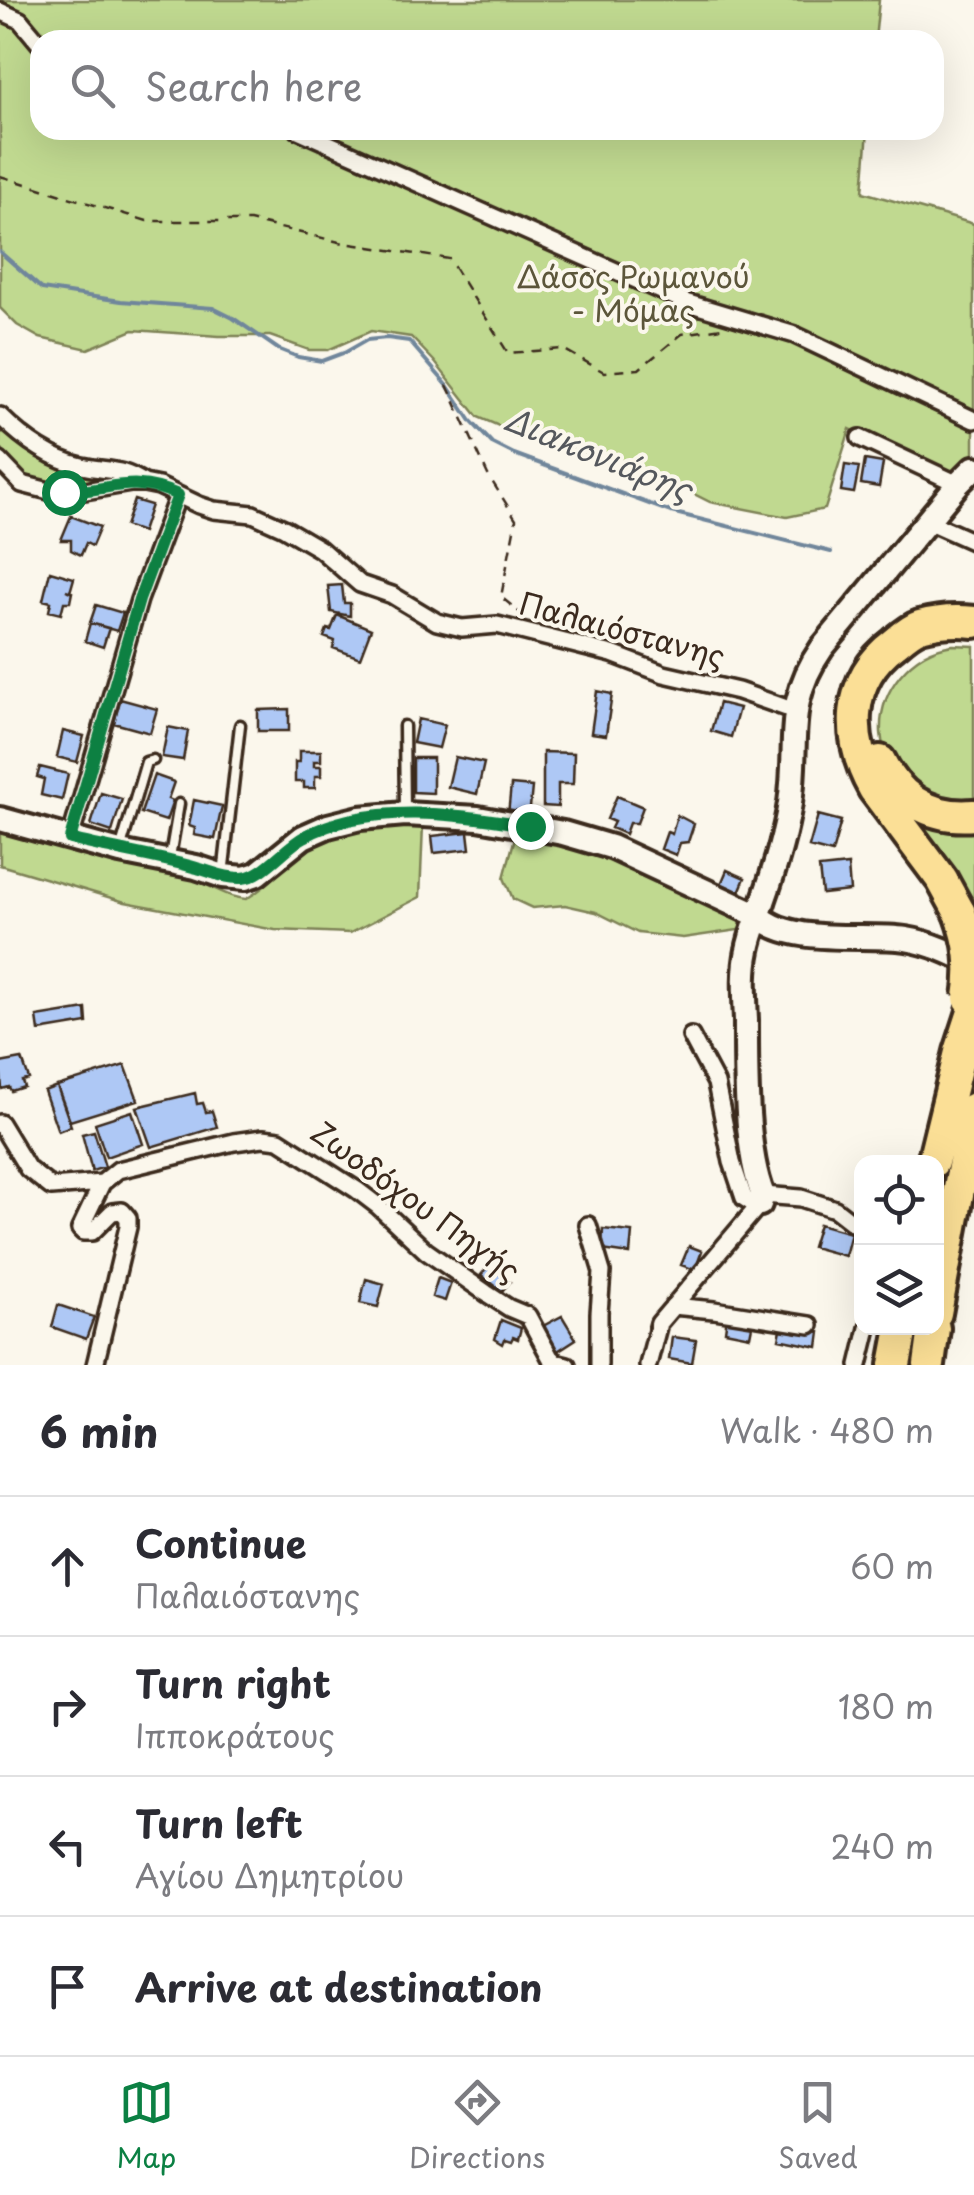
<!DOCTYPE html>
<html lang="en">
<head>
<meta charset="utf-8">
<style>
  :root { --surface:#fff; --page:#f2f2f3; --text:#2b2b33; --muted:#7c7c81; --line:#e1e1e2; --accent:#0b8043 }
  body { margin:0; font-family:"Playpen Sans",sans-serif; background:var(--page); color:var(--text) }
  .controls { position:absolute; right:30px; bottom:30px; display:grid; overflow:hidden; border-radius:20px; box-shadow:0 10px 40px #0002 }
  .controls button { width:90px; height:90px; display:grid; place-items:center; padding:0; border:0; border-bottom:2px solid var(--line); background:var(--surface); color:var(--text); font:50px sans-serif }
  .stop { position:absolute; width:30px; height:30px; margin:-22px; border:8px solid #0b8043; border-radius:50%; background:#fff }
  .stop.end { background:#0b8043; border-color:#fff; box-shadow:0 2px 10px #0008 }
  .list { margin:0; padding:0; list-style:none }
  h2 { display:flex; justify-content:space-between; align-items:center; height:130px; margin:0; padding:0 40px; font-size:42px }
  h2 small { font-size:32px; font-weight:400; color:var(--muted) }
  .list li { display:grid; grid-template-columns:65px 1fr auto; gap:30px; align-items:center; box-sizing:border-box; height:140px; padding:0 40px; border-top:2px solid var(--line) }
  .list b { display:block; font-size:38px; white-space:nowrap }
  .list p { margin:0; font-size:32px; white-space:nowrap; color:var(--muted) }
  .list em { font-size:32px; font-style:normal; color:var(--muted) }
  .icon { flex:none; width:55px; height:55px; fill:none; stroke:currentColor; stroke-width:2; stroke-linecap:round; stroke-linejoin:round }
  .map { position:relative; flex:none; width:974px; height:1365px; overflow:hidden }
  .search { position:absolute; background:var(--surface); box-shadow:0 10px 40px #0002; left:30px; right:30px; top:30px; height:110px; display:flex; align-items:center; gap:25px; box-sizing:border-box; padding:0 35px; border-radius:30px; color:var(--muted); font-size:38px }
  .sheet { height:690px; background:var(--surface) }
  nav { display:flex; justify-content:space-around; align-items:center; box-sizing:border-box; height:140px; border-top:2px solid var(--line); background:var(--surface); font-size:28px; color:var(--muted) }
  nav a { display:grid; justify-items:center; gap:5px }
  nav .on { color:var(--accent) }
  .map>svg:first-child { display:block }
</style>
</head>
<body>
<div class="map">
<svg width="974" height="1365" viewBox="0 0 974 1365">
  <rect width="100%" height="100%" fill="#fbf7ec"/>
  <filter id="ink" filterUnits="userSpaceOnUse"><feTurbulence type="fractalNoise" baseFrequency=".01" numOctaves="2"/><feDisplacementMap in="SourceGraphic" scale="20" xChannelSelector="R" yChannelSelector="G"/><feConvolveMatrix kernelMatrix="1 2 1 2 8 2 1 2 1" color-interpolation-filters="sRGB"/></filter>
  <g filter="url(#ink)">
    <path fill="#c0d990" stroke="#7e8257" stroke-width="2.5" d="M0,0H879L875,40H40V130H868L863,192L974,224V486L850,429L825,509L787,517L710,502L636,465L520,435L478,417L434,361L411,337L371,331L328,350H309L270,336H219L133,330L88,349L40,338L17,325L0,308Z
      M0,421L104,475L105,480C72,487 29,490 8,459C7,457 1,448 0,446C0,439 0,428 0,421Z
      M953,645L974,646V807C963,806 946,808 936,802C928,798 893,769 889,762C883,754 882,741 881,732C879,690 911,651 953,645Z
      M893,797L974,824V929Z
      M423,825L420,897L350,933L275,930L125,902L0,865V829C58,843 117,854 174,871C198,878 223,897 246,899C269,886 281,869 300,853C335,825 380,827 423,825Z
      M517,830L591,846L741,919L745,929L683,938L638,933L596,912L565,905L532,908L513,899L504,878Z"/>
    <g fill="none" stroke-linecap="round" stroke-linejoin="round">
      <path stroke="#70869b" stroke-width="4" d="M0,252L42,289L121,301L213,308L233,318L278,349L298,357L322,361L346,352L367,340L387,338L409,341L447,385L471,421L492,443L514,454L671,512L831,552"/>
    </g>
    <path fill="#aec8f5" stroke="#3b2a1e" stroke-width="2.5" d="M865,460L883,463L879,487L861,484Z
      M845,465L859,467L854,493L841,491Z
      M134,500L151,505L142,532L125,526Z
      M71,516L100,527L92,546L86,543L81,555L71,550V540H61Z
      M50,571L74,578L70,592L66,590L72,592L70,602H64L61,614L49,611L51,602L43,600Z
      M342,585L344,603H350V616L331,612L328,586Z
      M96,605L123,613L117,631L90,623Z
      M337,615L371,629L360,658L333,648L335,641L324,637L327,629L331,630Z
      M90,623L109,628L103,647L85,641Z
      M597,691L612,694L606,735L591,733Z
      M120,699L157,709L150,733L114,723Z
      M719,703L739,708L731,737L711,731Z
      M289,709V731H258V710Z
      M418,719L445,725L439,748L413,743Z
      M168,727L188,731L183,760L162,757Z
      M63,731L84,736L77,762L57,757Z
      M299,751H321V761H314V766H321V776H315V788H304V782H295V762H299Z
      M543,752L574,753L573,784H558V807L543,806Z
      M455,757L484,763L477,794L448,787Z
      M413,758H433V793L413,792Z
      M40,767L68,774L62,800L41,795L44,779L37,777Z
      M154,775L174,782L168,799L173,801L166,821L141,813Z
      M511,785L532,787L529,818L508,815Z
      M101,793L122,799L112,832L91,825Z
      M617,796L643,807L637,823H629L625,834L611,828L614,822L607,819Z
      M194,800L222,806L215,839L194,835L195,828L189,826Z
      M677,815L694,824L688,842L680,843L676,855L661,849L667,832L672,834Z
      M818,815L841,821L832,853L809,847Z
      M468,832L470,849L434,853L432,836Z
      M848,865L850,891L822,894L819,868Z
      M727,870L745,878L739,892L721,884Z
      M86,1009L87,1023L39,1031L37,1017Z
      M22,1059L29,1079L22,1081L24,1087L11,1091L9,1087L2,1089L0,1063Z
      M125,1065L138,1100L70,1121L57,1086Z
      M57,1086L71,1126L58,1131L44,1091Z
      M195,1093L197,1104L203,1103L206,1112L212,1111L217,1127L151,1147L137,1107Z
      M132,1111L143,1144L106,1157L95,1123Z
      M94,1131L105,1167L92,1171L82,1134Z
      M819,1224L851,1233L845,1256L812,1247Z
      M603,1229L632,1232L630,1254L602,1250Z
      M689,1246L702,1251L695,1270L681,1265Z
      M489,1265L510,1282L502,1291L481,1275Z
      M438,1278L451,1283L445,1301L432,1297Z
      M366,1279L384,1284L378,1307L360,1303Z
      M58,1305L94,1317L86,1339L52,1327Z
      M562,1316L576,1339L556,1352L543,1326Z
      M727,1316L753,1321L750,1336L725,1331Z
      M501,1320L521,1328L518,1339L513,1337L511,1341L505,1339L503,1344L495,1339Z
      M782,1325L820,1332L818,1347L779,1339Z
      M672,1337L696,1340L692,1363L669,1359Z"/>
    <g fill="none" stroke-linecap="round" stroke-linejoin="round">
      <defs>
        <path id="lane" d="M404,726L405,811
          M121,847L146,762L153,760
          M170,857L179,804
          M223,875L240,725"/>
        <path id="street" d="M0,11L20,20L40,44
          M298,130L688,303L795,335L974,420
          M0,416C22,438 51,459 82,466C109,472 120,467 144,483
          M860,438L958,484
          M0,461L22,484L49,491H85L131,483H144L159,486L199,505L214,510L253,514L284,528L320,549L360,584L392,595L437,622L462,628L497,625L612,654L664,674L738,691L795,711
          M927,521L974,542
          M70,839L139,600L178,495
          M691,1036L716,1083L732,1162L744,1198L758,1207
          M0,1123L28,1169L51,1187L102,1183L118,1170L234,1142L263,1138L279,1140L357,1190L378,1206L426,1251L486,1293L509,1308L528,1316L550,1357L555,1362L567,1365
          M763,1195L801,1198L835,1209L862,1230
          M588,1225L602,1272L599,1313V1365
          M673,1306L714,1310L810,1325
          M95,1365L128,1227V1218L122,1211L112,1212L92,1232H83L80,1229L102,1183
          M648,1365L659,1323L760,1204
          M859,1365L868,1328"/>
        <path id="secondary" d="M0,819L120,852L196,867L223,876L245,878L257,874L303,837L328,826L360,818L405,814L478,818L563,833L611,847L759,916C791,946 864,933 906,939C931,943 952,953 974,964
          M760,1204L763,1195C745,1152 746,1068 746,1020C745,997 743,973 748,950C751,933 759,916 764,899C775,868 785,835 790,803C799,741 783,704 822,648L958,484L974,468"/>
        <path id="highway" d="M880,761C899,799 931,819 974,815
          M960,913L942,880L874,789C846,739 845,680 895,643C902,637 911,629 920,626C938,621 956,620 974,622
          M933,1162L960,1052L974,1009
          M936,1313L974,1108
          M895,1365L902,1328
          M929,1365L934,1328"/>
      </defs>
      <use href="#lane" stroke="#3b2a1e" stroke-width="15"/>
      <use href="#street" stroke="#3b2a1e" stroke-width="22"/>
      <use href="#secondary" stroke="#3b2a1e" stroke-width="30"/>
      <use href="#highway" stroke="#3b2a1e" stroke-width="38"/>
      <path stroke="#3b2a1e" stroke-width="2.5" stroke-dasharray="10 8" stroke-linecap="butt" d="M0,176L147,221H250L344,243L449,259L508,353L563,349L604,372L639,369L682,334L722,328
        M447,385L488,475L516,519L501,597L523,615"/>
      <use href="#lane" stroke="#fbf7ec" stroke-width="8"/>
      <use href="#street" stroke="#fbf7ec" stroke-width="15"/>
      <use href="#secondary" stroke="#fbf7ec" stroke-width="22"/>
      <use href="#highway" stroke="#fbdf96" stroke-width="30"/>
      <defs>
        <path id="highway-bridge" d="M960,913C971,942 974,967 969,998"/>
      </defs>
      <use href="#highway-bridge" stroke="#3b2a1e" stroke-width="38" stroke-linecap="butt"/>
      <use href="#highway-bridge" stroke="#fbdf96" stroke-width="30"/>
    </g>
  </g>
  <g fill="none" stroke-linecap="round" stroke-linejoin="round" filter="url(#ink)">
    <path stroke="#0b8043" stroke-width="12" d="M64,492C111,491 131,474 178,495L139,600L70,839C112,850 156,856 197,868C212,872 226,879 242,878C263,877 285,847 304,837C366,801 462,814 530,826"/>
  </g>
  <g text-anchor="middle" stroke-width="8" stroke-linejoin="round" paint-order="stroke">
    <g font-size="30" fill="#5c563a" stroke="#fbf7ec">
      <text x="633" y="288">Δάσος Ρωμανού<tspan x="633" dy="34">- Μόμας</tspan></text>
    </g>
    <g font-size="30" fill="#3b2a1e" stroke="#fbf7ec">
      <text transform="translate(622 631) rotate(15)" y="10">Παλαιόστανης</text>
      <text transform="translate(415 1202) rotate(36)" y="10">Ζωοδόχου Πηγής</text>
    </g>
    <g font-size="32" font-style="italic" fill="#55585d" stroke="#fbf7ec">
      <text transform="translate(598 455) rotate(22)" y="11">Διακονιάρης</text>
    </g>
  </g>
</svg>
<div class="controls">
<button><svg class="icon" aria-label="locate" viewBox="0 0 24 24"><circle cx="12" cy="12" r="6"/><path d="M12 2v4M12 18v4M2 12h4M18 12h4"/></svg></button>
<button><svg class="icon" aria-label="layers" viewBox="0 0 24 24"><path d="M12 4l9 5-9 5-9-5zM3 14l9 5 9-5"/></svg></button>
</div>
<div class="stop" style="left:64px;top:492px"></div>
<div class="stop end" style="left:530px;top:826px"></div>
<div class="search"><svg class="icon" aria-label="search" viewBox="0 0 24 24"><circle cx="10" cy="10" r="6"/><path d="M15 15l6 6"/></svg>Search here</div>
</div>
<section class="sheet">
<h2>6 min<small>Walk · 480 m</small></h2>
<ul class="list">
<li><svg class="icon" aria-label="ahead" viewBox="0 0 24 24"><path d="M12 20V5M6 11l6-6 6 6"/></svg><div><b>Continue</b><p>Παλαιόστανης</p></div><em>60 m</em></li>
<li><svg class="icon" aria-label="right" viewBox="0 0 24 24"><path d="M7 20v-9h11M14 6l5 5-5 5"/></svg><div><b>Turn right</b><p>Ιπποκράτους</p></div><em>180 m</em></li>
<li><svg class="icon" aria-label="left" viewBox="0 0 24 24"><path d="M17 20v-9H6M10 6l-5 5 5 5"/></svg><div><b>Turn left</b><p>Αγίου Δημητρίου</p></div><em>240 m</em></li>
<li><svg class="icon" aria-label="arrive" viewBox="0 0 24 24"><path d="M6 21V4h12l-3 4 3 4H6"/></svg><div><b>Arrive at destination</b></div></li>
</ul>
</section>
<nav>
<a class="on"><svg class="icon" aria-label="map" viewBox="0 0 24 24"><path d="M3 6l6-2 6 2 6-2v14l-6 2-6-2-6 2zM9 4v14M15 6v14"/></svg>Map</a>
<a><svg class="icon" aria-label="directions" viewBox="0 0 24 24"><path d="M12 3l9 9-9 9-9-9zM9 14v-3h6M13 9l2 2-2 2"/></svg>Directions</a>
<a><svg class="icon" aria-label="saved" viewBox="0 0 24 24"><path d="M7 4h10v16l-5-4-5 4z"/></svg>Saved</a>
</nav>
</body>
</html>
